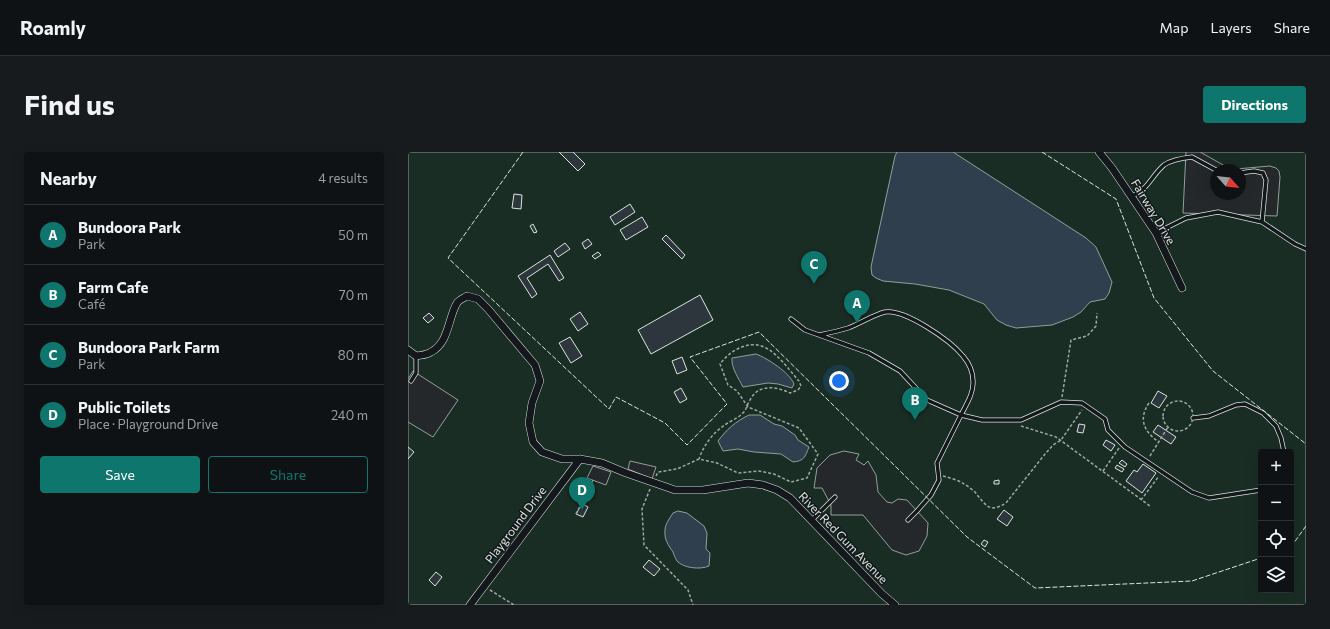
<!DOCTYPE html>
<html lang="en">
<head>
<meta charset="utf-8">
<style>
  :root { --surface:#0f1215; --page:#181b1e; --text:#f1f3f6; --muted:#9b9ea0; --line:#2f3234; --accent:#0f766e }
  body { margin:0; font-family:Commissioner,sans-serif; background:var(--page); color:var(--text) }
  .controls { position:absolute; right:12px; bottom:12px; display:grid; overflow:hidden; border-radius:4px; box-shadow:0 4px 16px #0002 }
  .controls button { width:36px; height:36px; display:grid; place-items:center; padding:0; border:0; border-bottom:1px solid var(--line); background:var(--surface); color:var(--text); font:20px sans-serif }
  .compass { position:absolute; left:802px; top:12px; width:36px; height:36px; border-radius:50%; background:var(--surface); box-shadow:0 4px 16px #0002; rotate:117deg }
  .you { position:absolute; left:431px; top:229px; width:14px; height:14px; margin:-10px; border:3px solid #fff; border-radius:50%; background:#1a73e8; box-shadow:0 0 0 6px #1a73e833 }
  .badge { display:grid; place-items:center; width:26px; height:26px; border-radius:50%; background:var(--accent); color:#fff; font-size:13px; font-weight:700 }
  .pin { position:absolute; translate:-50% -33px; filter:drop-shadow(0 1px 2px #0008) }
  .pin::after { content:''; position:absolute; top:21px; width:14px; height:12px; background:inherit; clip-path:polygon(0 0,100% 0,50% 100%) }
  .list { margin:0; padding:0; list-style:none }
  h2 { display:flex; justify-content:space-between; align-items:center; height:52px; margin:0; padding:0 16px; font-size:17px }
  h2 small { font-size:13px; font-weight:400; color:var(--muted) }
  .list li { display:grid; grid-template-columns:26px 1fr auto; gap:12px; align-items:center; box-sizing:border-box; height:60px; padding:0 16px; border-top:1px solid var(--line) }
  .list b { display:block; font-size:15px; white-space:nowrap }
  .list p { margin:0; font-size:13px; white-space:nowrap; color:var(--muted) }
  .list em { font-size:13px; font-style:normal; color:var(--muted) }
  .actions { display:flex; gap:8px; padding:12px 16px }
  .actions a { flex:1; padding:9px 0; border:1px solid var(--accent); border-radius:4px; text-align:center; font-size:14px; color:var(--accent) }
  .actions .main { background:var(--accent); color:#fff }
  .icon { flex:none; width:22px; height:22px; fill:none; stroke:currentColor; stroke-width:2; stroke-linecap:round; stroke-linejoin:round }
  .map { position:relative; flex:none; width:898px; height:453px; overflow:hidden; border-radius:4px }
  header { display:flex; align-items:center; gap:24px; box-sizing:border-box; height:56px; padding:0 20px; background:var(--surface); border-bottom:1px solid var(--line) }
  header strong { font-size:19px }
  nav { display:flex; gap:22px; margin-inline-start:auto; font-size:14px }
  .intro { display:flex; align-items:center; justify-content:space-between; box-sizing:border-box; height:96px; padding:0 24px }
  h1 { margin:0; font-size:28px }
  .button { padding:10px 18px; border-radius:4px; background:var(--accent); color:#fff; font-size:14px; font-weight:700 }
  main { display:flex; gap:24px; padding:0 24px }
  aside { flex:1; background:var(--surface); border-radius:4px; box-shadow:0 4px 16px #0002 }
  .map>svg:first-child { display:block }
</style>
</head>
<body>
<header>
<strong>Roamly</strong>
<nav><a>Map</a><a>Layers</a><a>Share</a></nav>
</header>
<div class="intro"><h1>Find us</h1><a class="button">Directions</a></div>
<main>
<aside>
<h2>Nearby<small>4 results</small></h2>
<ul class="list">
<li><span class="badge">A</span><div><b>Bundoora Park</b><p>Park</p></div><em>50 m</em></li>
<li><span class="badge">B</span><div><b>Farm Cafe</b><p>Café</p></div><em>70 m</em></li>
<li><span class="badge">C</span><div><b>Bundoora Park Farm</b><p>Park</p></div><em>80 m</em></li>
<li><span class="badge">D</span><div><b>Public Toilets</b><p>Place · Playground Drive</p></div><em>240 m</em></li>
</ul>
<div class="actions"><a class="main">Save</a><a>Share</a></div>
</aside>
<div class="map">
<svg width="898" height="453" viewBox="0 0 898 453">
  <rect width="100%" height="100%" fill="#14181c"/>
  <path fill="#1a2d24" stroke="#939e99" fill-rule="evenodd" d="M0,0H898V453H0ZM808,18H832V42H808ZM853,300H883V438H853Z"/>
  <path fill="#24282b" stroke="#939e99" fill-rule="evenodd" d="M778,0H792L817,14L828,17L862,14L868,16L871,19L872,25L869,64L775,61ZM808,18H832V42H808Z
    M5,219L50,248L25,285L0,270V227Z
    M436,299L451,302L448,308L456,313L460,309L468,323L470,340L479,350L484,351L490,347L499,348L520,371L519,384L511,399L498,403L484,398L455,363H423V353L414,336H406L409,316L422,303Z
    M222,309L248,315L244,327L220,317Z
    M185,314L203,320L198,333L179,326Z"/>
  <path fill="#2f3f4d" stroke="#939e99" d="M489,0H545L678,86L688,95L704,130L701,141L697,147L682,150L673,160L665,165L644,173L608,176L598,173L589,168L576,152L541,138L507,132L475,129L468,126L464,123L463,115L487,4Z
    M348,202C359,206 382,221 386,232L384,236L370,232L360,231L335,235C331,227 323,216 324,206Z
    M341,263H352L366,272L374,274L387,283L390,288L401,295C397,305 396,309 385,310L373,302L346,300L330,297L315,299L310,289C319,277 327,270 341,263Z
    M270,359L279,361L296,374L299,381L298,397L302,401L301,414C292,418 275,416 269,409C267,406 266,403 265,400C260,393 256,387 257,378C257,372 262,366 265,361Z"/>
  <path fill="#2c363c" stroke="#d8e6dc" d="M151,0H165L177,12L170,19Z
    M106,42L114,43L113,57L104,56Z
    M222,52L227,60L207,73L202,65Z
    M234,65L240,75L218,88L212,78Z
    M125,72L129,80L126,81L122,74Z
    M258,83L277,103L274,107L254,87Z
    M180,87L184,92L177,97L174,91Z
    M157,91L162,97L150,105L146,99Z
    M190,100L193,103L187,107L184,104Z
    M142,103L156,126L151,129L140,112L119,126L129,142L124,146L110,124Z
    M292,143L305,168L243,202L230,178Z
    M172,160L180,172L170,179L162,167Z
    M21,161L26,166L20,171L15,166Z
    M162,185L174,204L163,211L151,191Z
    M274,205L279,218L269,222L264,209Z
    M273,236L279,247L272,251L266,240Z
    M750,239L759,244L751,256L743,251Z
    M671,272L677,273L675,281L669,280Z
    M750,273L768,285L763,292L745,280Z
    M698,288L707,293L703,299L695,293Z
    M0,295L6,300L0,307Z
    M714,308L719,312L717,315L711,311Z
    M735,312L748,321L734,341L718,329L726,318L729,320Z
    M709,313L716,317L714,320L707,316Z
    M591,328V332H586V329Z
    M174,352L180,355L175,365L168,362Z
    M596,358L605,365L599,374L589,367Z
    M576,388L580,390L577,395L573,392Z
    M241,408L252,417L246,424L235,415Z
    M28,420L34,425L27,434L21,428Z"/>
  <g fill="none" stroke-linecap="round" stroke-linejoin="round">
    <defs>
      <path id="service" d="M832,21L846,19L855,21L858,28L854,70
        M724,44C740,38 744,23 756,13C763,8 775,6 784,5L808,18
        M748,81L778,66L810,60L854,70L887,92L898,97
        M383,167L397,178L461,201L492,219L519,248L553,263C558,253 566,241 565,229C565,220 561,211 555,204C542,188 497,157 477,160C467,162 451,172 440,176C431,179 421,181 411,183
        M3,229L8,221V204
        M785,266L801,264L828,253L837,252L855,261L868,274L873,286L876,300
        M404,368L427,345
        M500,368L509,359L523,343L531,328L529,311L553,263L574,268H613L653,250L674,251L697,267L700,278L717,295L784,340L801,346L853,338"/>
      <path id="minor" d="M691,0L704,16L748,81L774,136
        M0,198L8,204C13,203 19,203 23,200C41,191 40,166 49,151C51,148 56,146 59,144L70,147L80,157L127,213L132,229L124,251L121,271L125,290L134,300L154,307H172L194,311L218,321L267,338H295L340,331L355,333L369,338L382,346L474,442L487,453
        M62,453L172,307"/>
    </defs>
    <use href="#service" stroke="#d8e6dc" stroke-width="5"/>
    <use href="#minor" stroke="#d8e6dc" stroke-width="8"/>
    <path stroke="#9da8a2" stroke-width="1.5" stroke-dasharray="3 2" stroke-linecap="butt" d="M654,245L663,188L679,184L688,174L689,161
      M755 264a15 15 0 1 1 30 0a15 15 0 1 1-30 0Z
      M741,251C730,267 736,280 751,290
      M613,274L648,285L742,354
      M742,304L760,275
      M695,319L711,296
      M248,324L250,320L269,317L291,307L309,311L330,321L351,319L366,322L383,330L399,326L410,302L391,276L340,255L329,239L320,233L312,212C322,198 342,187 358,196C370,202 382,219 391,229L393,234L390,238L382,241C368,234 350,232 342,248C339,252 339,257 335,261C329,267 320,270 314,275C303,283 295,295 291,307
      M535,324C542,326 550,328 556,332C561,335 567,339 570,344C580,356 583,360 598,351L637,302L645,293L653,288L674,258
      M242,337L234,357L236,393L280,438L285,453
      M733,348L751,324
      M168,362L185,328
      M82,438L106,453"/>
    <use href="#service" stroke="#14181c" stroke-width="3.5"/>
    <use href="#minor" stroke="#14181c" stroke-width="7"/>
    <path stroke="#d8e6dc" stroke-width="1" stroke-dasharray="5 2" stroke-linecap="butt" d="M115,0L40,106L201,257L208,245L257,271L279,293L319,252L282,205L351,180L559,385L627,436L784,429L853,406
      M634,0L708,47L746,146L805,219L898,292
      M883,395L898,374"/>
  </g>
  <g text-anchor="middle" stroke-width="3" stroke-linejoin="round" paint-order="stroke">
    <g font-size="12" fill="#d8e6dc" stroke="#14181c">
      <text transform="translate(745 60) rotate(59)" y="4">Fairway Drive</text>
      <text transform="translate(108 373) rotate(-53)" y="4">Playground Drive</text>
      <text transform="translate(435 386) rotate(46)" y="4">River Red Gum Avenue</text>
    </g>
  </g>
</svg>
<div class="controls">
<button>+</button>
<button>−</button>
<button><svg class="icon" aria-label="locate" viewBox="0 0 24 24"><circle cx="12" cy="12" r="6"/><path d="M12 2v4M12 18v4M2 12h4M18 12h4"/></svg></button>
<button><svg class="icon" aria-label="layers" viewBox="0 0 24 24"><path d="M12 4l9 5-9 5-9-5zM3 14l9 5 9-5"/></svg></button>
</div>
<svg class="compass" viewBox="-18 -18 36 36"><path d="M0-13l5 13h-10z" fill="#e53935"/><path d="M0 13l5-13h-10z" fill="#9b9ea0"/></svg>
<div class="you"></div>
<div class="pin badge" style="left:449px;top:171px">A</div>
<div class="pin badge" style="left:507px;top:268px">B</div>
<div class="pin badge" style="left:406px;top:132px">C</div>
<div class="pin badge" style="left:174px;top:358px">D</div>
</div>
</main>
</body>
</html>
